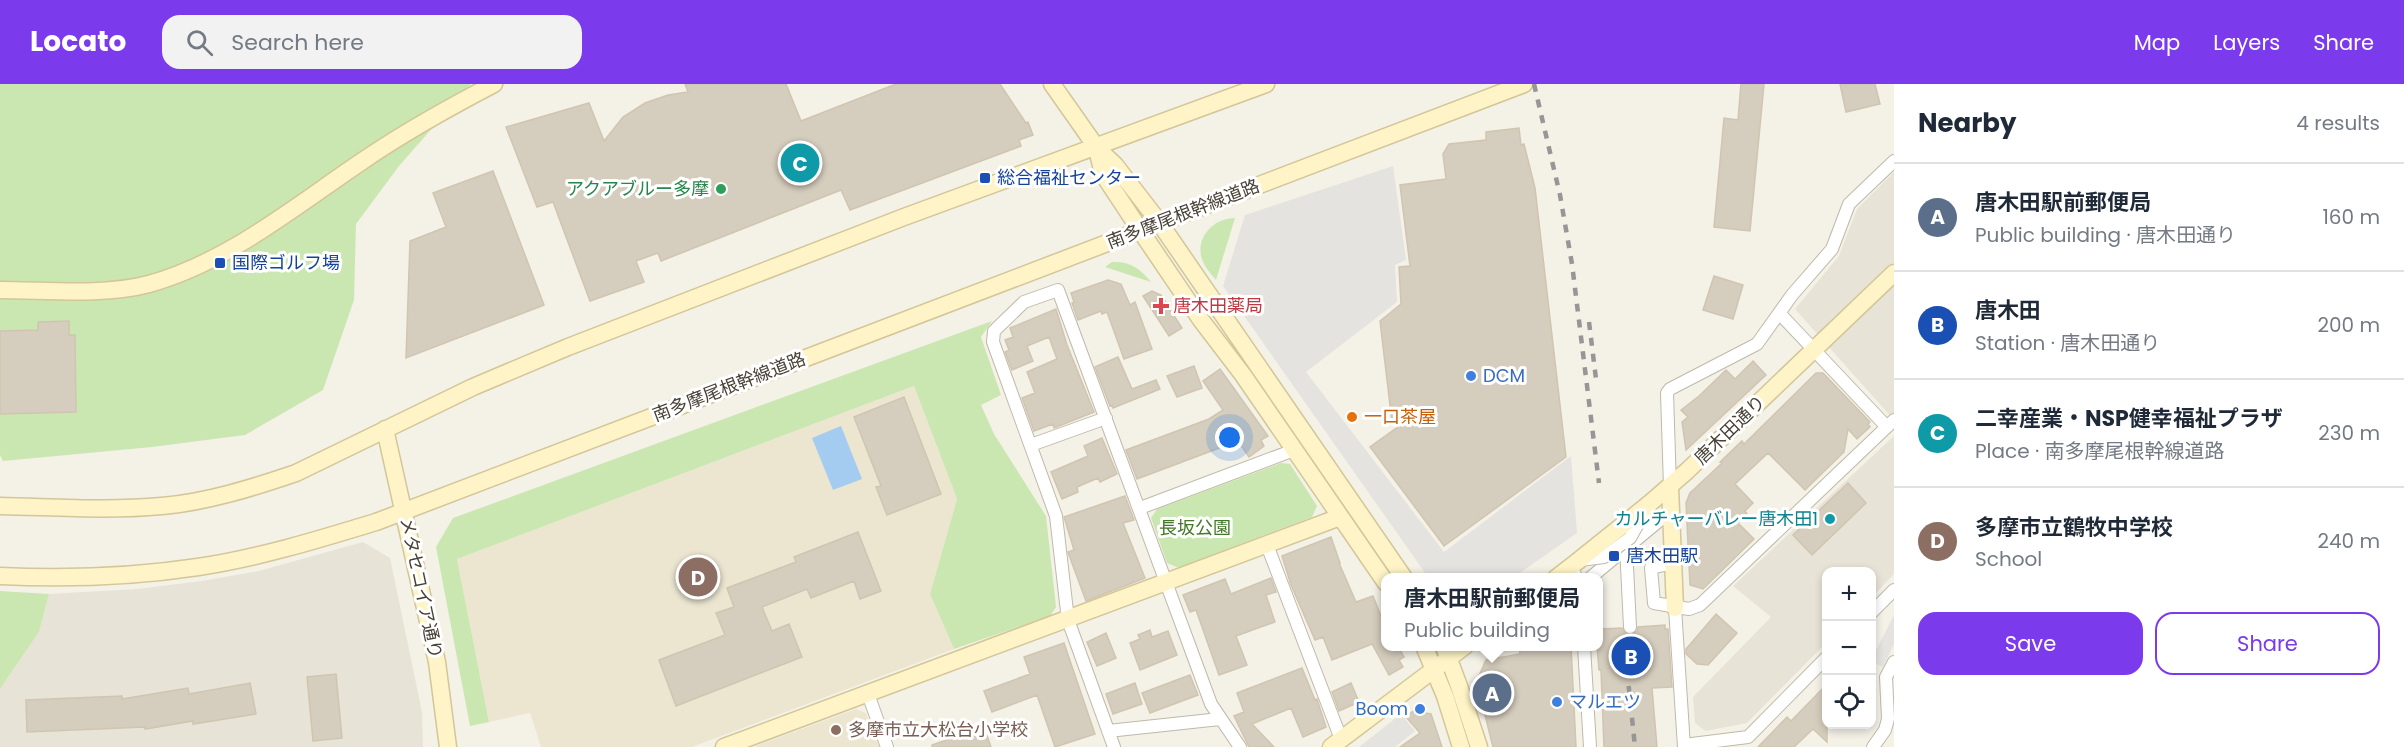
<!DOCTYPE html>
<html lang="en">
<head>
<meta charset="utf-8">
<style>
  :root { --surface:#fff; --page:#f2f2f3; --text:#1f2937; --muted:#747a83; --line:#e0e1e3; --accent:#7c3aed }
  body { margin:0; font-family:Poppins,"Noto Sans JP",sans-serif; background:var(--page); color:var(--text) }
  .controls { position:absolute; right:18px; bottom:18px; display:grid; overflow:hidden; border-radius:12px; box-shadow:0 3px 9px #0003 }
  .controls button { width:54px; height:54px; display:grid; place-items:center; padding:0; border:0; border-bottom:2px solid var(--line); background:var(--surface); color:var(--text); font:30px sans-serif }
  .you { position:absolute; left:1230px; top:354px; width:21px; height:21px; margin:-15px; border:4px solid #fff; border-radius:50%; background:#1a73e8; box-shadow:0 0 0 9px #1a73e833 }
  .badge { display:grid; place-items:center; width:39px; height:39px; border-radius:50%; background:var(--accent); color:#fff; font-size:20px; font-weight:700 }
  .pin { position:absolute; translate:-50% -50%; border:3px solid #fff; box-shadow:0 2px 6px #0006 }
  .popup { position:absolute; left:1381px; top:489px; width:222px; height:78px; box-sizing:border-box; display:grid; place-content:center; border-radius:12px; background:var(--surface); filter:drop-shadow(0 2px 4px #0005); font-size:20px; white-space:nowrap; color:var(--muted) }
  .popup b { font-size:22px; color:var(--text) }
  .popup::after { content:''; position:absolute; left:50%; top:100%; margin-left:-12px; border:12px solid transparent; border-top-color:var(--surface) }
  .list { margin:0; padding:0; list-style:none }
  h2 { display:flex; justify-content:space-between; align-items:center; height:78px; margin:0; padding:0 24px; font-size:26px }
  h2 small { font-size:20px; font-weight:400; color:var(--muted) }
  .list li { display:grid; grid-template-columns:39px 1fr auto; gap:18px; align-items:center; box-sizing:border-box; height:108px; padding:0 24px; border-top:2px solid var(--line) }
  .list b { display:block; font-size:22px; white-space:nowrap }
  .list p { margin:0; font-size:20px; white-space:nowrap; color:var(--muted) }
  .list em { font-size:20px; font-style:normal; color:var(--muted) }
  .actions { display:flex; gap:12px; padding:18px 24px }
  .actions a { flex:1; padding:14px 0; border:2px solid var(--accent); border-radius:18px; text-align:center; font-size:21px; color:var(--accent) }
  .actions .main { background:var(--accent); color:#fff }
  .icon { flex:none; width:33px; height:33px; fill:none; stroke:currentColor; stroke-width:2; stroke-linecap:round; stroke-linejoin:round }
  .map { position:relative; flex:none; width:1894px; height:663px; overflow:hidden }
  header { display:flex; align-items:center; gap:36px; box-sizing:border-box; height:84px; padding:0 30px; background:var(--accent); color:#fff }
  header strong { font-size:28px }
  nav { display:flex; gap:33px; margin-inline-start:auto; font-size:21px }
  .search { width:420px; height:54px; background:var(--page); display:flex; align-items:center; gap:15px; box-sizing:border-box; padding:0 21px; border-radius:18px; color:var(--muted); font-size:22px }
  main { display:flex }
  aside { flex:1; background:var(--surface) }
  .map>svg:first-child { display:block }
</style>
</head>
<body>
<header>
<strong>Locato</strong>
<div class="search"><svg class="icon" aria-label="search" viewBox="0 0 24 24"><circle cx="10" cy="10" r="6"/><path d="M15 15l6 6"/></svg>Search here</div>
<nav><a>Map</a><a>Layers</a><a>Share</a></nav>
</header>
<main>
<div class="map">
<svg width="1894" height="663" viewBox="0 0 1894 663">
  <rect width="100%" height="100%" fill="#f4f1e7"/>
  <path fill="#e7e3d6" d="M1894,88V336L1795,225L1839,172L1857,125Z
    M1894,352V490L1872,513V488H1826V559L1747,639L1705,647L1695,639L1693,613L1771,533L1733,502Z
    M363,458L390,474L422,628L423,663H0V605L39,548L49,510L137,505L202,497L259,487Z"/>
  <path fill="#ece6d1" d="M914,302L957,415L930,510L954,565L692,663H541L530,629L489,638L457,475Z
    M856,625L866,629L879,663H753Z"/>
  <path fill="#cbe7b1" d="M0,0H471L399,82L356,140L354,216L323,306L245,351L152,363L3,377L0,371Z
    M1235,134L1216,196C1210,189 1203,181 1201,172C1197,151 1215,134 1235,134Z
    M1112,178C1130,177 1140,184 1151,198L1105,183Z
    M992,237L981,253L1001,311L981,321L994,350L1046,432L1056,523L1050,532L954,565L930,510L957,415L914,302L457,475L489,638L470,642L436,463L453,434Z
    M1281,379L1290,380L1317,422L1312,433L1179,484L1167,479L1151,434L1157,425Z
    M0,507L49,510L39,548L0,605Z"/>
  <path fill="#e5e3df" d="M1393,82L1406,176L1395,181L1397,218L1306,288L1444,468L1571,372L1577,449L1514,493H1428L1223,202L1245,131Z
    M1894,531V560L1883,583L1872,578V574Z
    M1401,630L1415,647L1395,663H1359Z"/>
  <path fill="#a4ccf0" d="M841,342L862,395L833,406L812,354Z"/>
  <path fill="#d5cdbd" stroke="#d0c5b0" stroke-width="1.5" d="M685,0H786L801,37L896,0H1000L1026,39L1028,38L1033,51L1019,56L1021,62L850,126L841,106L661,177L658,169L636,177L644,198L590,217L553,118L537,123L506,43L589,19L604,57L623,33L645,19L668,11L688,8Z
    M1741,0H1764L1750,147L1714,143L1724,34L1738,36Z
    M1840,0H1875L1880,20L1846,28Z
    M1519,44L1521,61L1524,60L1535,104L1566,373L1444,462L1370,363L1406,337L1392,338L1380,237L1401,220L1399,183L1410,182L1400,101L1446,95L1443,70L1449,60L1486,56V48Z
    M493,87L544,221L406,274L410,157L446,143L433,109Z
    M1714,192L1743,201L1733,235L1703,226Z
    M1108,196L1121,200L1130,221L1135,218L1152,265L1124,275L1107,228L1102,230L1101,227L1078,236L1072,219L1074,218L1071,209Z
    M1152,207L1161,211L1182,244L1169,252L1143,212Z
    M1056,225L1067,261L1094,328L1054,344L1053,340L1034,347L1022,314L1035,309L1027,288L1057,275L1049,253L1027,262L1033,277L1012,286L1005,268L1009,266L1005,256L1013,253L1010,244Z
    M69,237V251H75L76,328L0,330V247L38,246V238Z
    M1118,273L1132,305L1156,296L1160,305L1113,324L1112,321L1110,322L1095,283Z
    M1753,277L1766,291L1686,366L1682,338L1688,333L1681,326L1699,312L1726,286L1735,295Z
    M1194,282L1202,304L1177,313L1167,292Z
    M1220,285L1268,352L1261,356L1264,362L1249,373L1238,357L1137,395L1126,366L1209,335L1223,326L1203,297Z
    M1816,289H1823L1870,338L1868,340L1870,343L1857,355L1848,345L1844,368L1805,406L1768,369L1735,400L1753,419L1745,427L1747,430L1738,439L1754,455L1703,505L1690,501L1686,419L1690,409L1722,379L1720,378L1742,357L1744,360Z
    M904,313L941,410L887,431L876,403L881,402L854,333Z
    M1102,354L1117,390L1100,398L1098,394L1077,403L1078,408L1062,415L1051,388L1088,372L1084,362Z
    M1848,399L1866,419L1812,471L1793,451Z
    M1125,412L1134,436L1123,439L1145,494L1086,517L1069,471L1068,468L1074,466L1064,433Z
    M858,448L881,507L860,515L854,497L811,514L807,505L762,523L772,547L789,540L802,573L676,622L659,576L725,551L716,529L734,523L727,504L796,478L794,473Z
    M1331,453L1340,479H1339L1356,518L1373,512L1386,545V562H1398L1404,573L1399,576L1403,583L1389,591L1372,560L1332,576L1323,553L1315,556L1291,501L1282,472Z
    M1271,494L1276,508L1266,511L1275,538L1236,552L1247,581L1219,591L1196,526L1190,528L1183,511L1225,495L1231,510Z
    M1716,530L1737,549L1708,581L1697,580L1686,570V565Z
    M1665,541V545H1668L1672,603L1652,604L1657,663H1604L1601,586H1599L1597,562L1600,545L1622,544L1626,550L1631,551L1637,547L1638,543Z
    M1150,546L1152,553L1168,547L1177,571L1140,586L1130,559L1140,555L1138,551Z
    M1106,549L1116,574L1097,582L1087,558Z
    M1064,559L1095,650L1055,663L1037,611L992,628L984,607L1030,590L1024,573Z
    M1519,562H1571L1576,663H1493L1482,619H1480L1479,592L1486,576L1520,570Z
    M1302,584L1315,616L1317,615L1326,643L1303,653L1291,624L1252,640L1274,663H1249L1234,632L1244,628L1237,609Z
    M336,590L342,654L313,657L307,593Z
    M1190,591L1198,611L1150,629L1142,609Z
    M250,599L256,630L193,640V637L145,645V643L27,648L26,616L122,612V615L188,604L189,610Z
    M1135,599L1142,620L1113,630L1106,610Z
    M1351,599L1359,618L1339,627L1332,608Z
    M1827,600V658L1813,645L1794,663H1758L1787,633L1791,637Z
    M1413,627L1431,630L1442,663H1400L1420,649L1406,633Z
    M984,643L991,663H932V661Z"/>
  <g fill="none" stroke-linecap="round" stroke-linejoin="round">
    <defs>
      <path id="street" d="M1780,230L1887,343
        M1031,361L1106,334
        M1670,403L1667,309L1670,305L1757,260L1792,211L1832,165L1849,120L1894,77
        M1140,424L1294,366
        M1267,461L1341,655
        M1626,462L1630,543
        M1673,479L1651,484L1654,519L1689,525L1700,521L1894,336
        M1570,483L1577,494
        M1590,494L1660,436
        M1675,524L1684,663
        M1872,528L1894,506
        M1584,562L1590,663
        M868,610L887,663
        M1108,647L1220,635
        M1684,661L1748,653L1826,574
        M1114,663L1068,536L1056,432L993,258L994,247L1024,218L1058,206L1211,620L1240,663
        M1873,663L1885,646L1888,635L1886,593L1894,578"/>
      <path id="secondary" d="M1052,0L1097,64L1115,81L1159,138L1404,494
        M1097,65L1103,90L1140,146L1201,236L1243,291L1386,499
        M0,206C47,206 104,212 149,200C228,178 294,123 361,78C403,49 448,24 494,0
        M385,345L437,578L448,663
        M1670,403L1675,524
        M1649,420L1687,387L1894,189
        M0,422C54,423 108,427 162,422C207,418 252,404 296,389L473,303L568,263L904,133L1266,0
        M0,492C66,495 132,493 198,483C258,474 317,456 376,438L1524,0
        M1556,494L1578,477
        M1424,562L1445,612L1461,663
        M1444,562L1459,602L1479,663
        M724,663L1340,433
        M1331,663L1465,562"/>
    </defs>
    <use href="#street" stroke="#bfb9aa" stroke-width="14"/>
    <use href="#secondary" stroke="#d3c698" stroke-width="19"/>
    <use href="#street" stroke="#fff" stroke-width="12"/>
    <use href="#secondary" stroke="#fef4c7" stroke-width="16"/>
    <path stroke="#969696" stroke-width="4.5" stroke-dasharray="8 8" stroke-linecap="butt" d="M1534,0L1560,111L1572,180L1599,399
      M1589,238L1596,295
      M1627,586L1635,663"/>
    <defs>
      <path id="street-bridge" d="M1580,476L1604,473L1630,454L1645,427"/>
      <path id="secondary-bridge" d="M1578,477L1649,420"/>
    </defs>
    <use href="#street-bridge" stroke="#bfb9aa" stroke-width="14" stroke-linecap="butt"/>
    <use href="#secondary-bridge" stroke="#d3c698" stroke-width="19" stroke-linecap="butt"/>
    <use href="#street-bridge" stroke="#fff" stroke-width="12"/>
    <use href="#secondary-bridge" stroke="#fef4c7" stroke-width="16"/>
  </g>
  <g fill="#1a4fb4" stroke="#fff" stroke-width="2">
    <rect x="979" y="88" width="12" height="12" rx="3"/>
    <rect x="214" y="173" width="12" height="12" rx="3"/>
    <rect x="1608" y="466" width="12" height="12" rx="3"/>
  </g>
  <circle fill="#2e9e5b" stroke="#fff" stroke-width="2" cx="721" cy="105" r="6"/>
  <path fill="#e0444e" stroke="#fff" stroke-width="2" d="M1158 213h6v6h6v6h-6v6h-6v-6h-6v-6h6z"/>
  <g fill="#3f7fe0" stroke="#fff" stroke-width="2">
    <circle cx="1471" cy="292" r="6"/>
    <circle cx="1557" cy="618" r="6"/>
    <circle cx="1420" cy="625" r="6"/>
  </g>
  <circle fill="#e8710a" stroke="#fff" stroke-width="2" cx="1352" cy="333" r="6"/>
  <circle fill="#0f9aa8" stroke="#fff" stroke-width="2" cx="1830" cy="435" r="6"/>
  <circle fill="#8d6e63" stroke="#fff" stroke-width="2" cx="836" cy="646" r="6"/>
  <g text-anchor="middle" stroke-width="6" stroke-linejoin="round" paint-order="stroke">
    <g font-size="18" fill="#164399" stroke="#fff" text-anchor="start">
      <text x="997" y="100">総合福祉センター</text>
      <text x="232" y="185">国際ゴルフ場</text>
      <text x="1626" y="478">唐木田駅</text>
    </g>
    <g font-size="18" fill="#27864d" stroke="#fff" text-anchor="end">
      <text x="709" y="111">アクアブルー多摩</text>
    </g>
    <g font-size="18" fill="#474136" stroke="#fff">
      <text transform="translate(1183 130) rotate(-21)" y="6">南多摩尾根幹線道路</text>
      <text transform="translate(729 303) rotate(-21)" y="6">南多摩尾根幹線道路</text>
      <text transform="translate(1730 346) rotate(-44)" y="6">唐木田通り</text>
      <text transform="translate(421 504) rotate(78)" y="6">メタセコイア通り</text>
    </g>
    <g font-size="18" fill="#be3a42" stroke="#fff" text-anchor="start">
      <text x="1173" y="228">唐木田薬局</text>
    </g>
    <g font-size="18" fill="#366cbe" stroke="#fff" text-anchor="start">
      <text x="1483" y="298">DCM</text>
      <text x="1569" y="624">マルエツ</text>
      <text x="1408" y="631" text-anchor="end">Boom</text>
    </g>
    <g font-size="18" fill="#c56008" stroke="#fff" text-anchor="start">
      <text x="1364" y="339">一口茶屋</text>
    </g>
    <g font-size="18" fill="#0d838f" stroke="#fff" text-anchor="end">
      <text x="1818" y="441">カルチャーバレー唐木田1</text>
    </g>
    <g font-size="18" fill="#43782a" stroke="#fff">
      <text x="1195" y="450">長坂公園</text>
    </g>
    <g font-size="18" fill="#785e54" stroke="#fff" text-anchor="start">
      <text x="848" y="652">多摩市立大松台小学校</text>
    </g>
  </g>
</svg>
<div class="controls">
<button>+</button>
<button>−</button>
<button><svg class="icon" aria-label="locate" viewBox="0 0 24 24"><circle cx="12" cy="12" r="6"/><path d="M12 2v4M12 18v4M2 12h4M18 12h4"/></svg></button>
</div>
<div class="you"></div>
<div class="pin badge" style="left:1492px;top:609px;background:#5c6f8a">A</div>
<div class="popup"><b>唐木田駅前郵便局</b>Public building</div>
<div class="pin badge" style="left:1631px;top:572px;background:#1a4fb4">B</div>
<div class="pin badge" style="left:800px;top:79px;background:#0f9aa8">C</div>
<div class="pin badge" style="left:698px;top:493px;background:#8d6e63">D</div>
</div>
<aside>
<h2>Nearby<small>4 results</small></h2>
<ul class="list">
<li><span class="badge" style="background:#5c6f8a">A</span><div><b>唐木田駅前郵便局</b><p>Public building · 唐木田通り</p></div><em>160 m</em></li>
<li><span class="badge" style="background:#1a4fb4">B</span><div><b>唐木田</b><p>Station · 唐木田通り</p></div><em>200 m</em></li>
<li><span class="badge" style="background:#0f9aa8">C</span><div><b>二幸産業・NSP健幸福祉プラザ</b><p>Place · 南多摩尾根幹線道路</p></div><em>230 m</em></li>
<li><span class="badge" style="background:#8d6e63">D</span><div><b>多摩市立鶴牧中学校</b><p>School</p></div><em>240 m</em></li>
</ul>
<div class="actions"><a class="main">Save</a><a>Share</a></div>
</aside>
</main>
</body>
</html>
